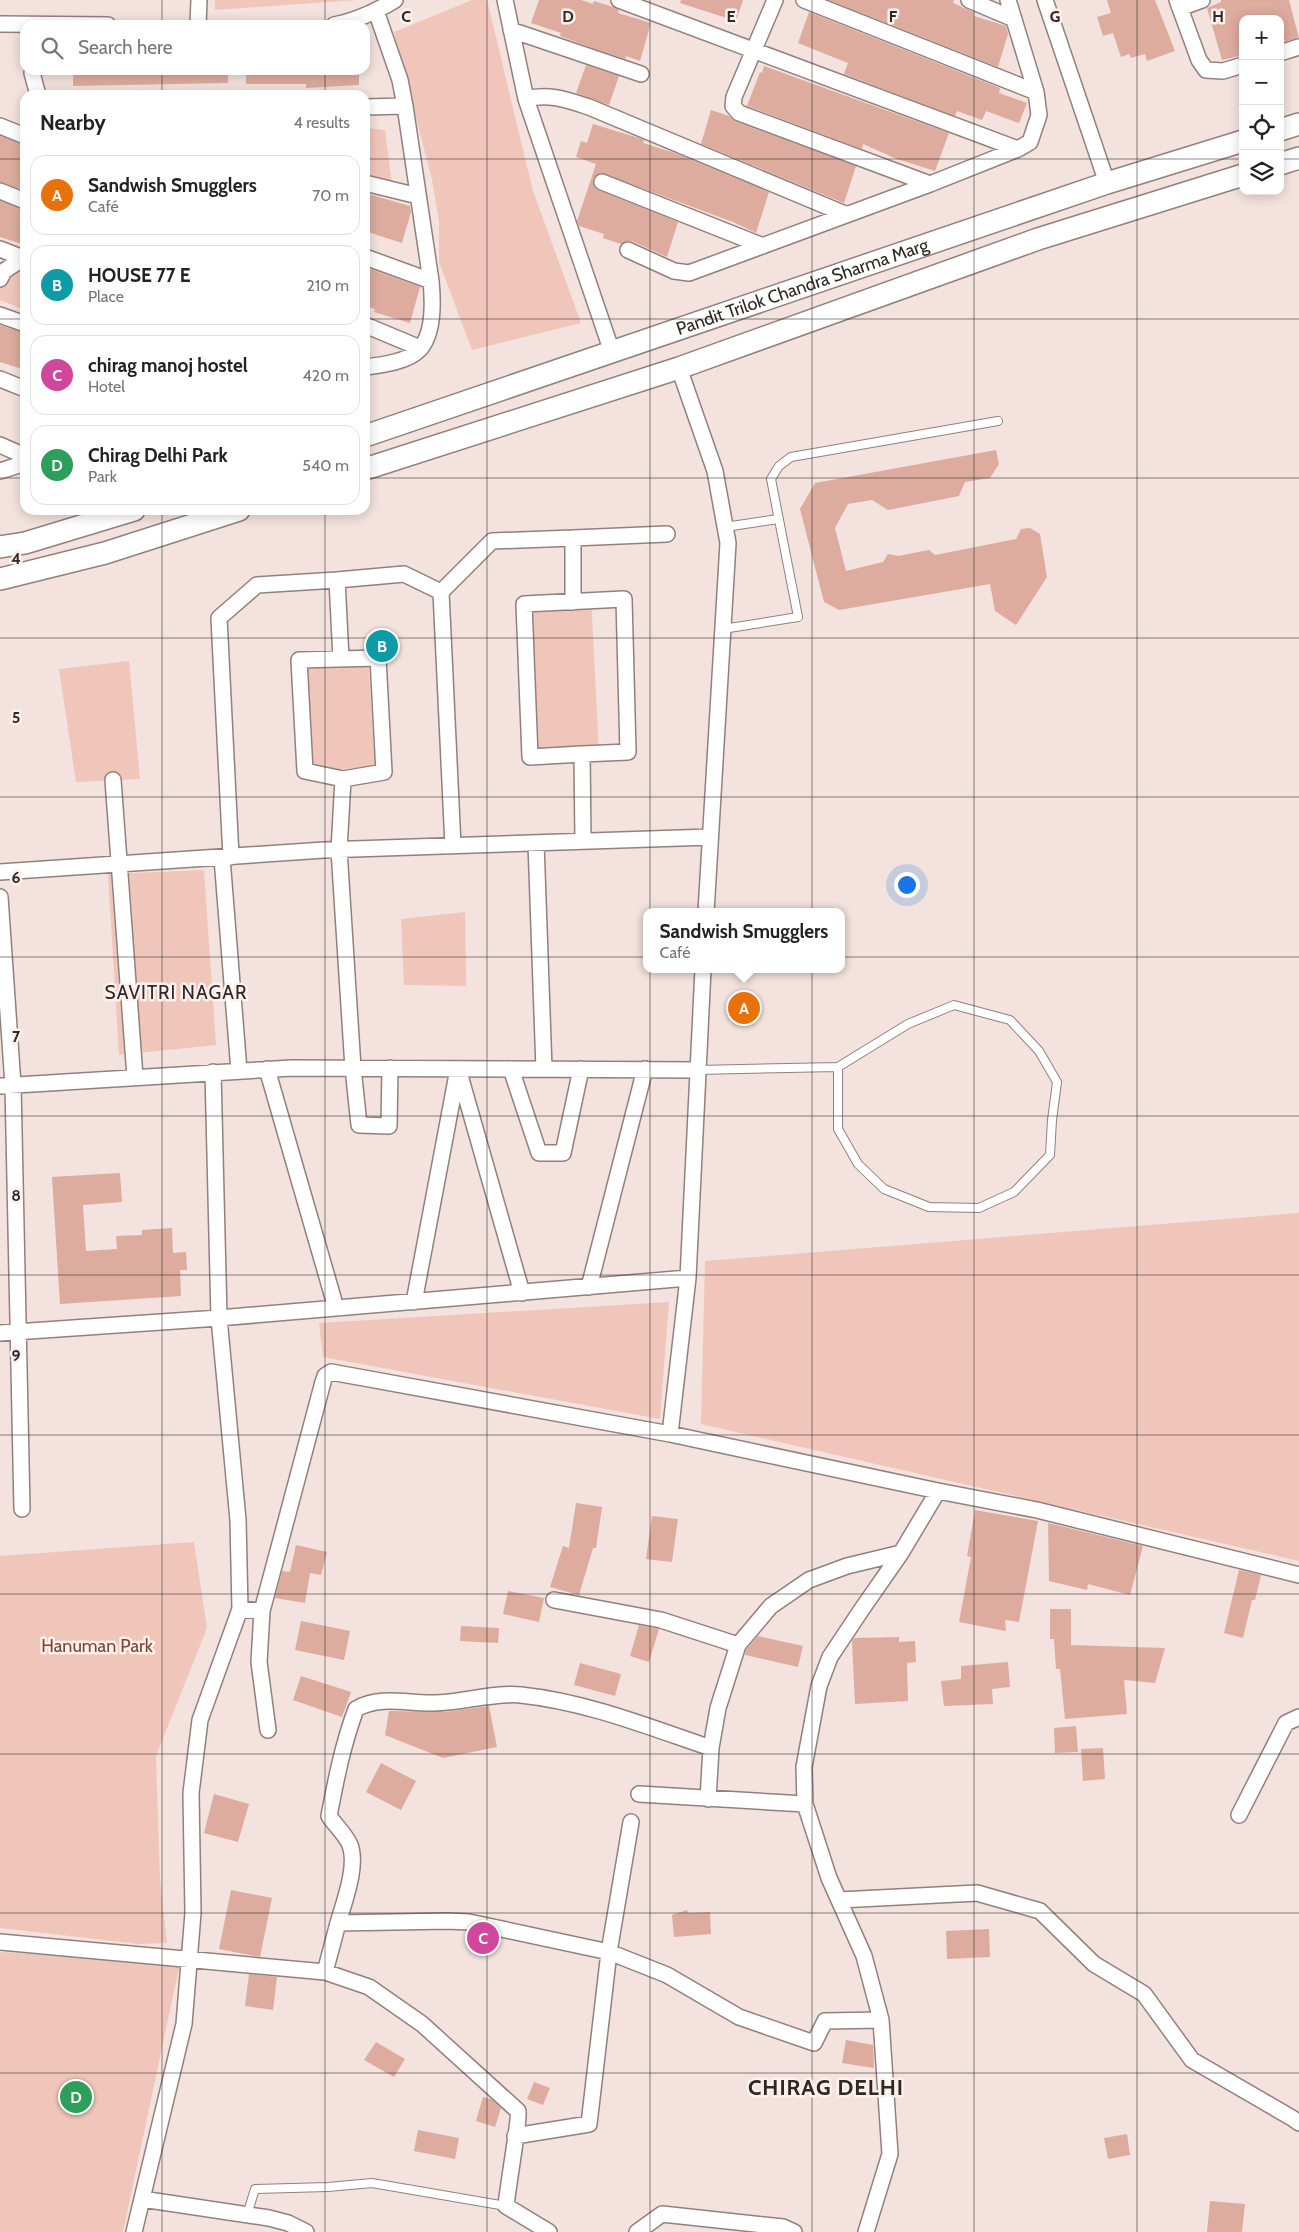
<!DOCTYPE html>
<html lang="en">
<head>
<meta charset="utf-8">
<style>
  :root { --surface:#fff; --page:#f6f6f6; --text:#222; --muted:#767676; --line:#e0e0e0; --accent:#7c3aed }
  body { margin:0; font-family:Cabin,sans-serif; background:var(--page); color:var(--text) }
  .controls { position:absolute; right:15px; top:15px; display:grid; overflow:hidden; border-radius:10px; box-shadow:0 2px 12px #0003 }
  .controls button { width:45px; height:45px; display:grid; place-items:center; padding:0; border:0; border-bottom:1px solid var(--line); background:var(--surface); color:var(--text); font:25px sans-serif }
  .you { position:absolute; left:906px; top:884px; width:18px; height:18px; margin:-12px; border:4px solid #fff; border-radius:50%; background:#1a73e8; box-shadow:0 0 0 8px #1a73e833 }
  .badge { display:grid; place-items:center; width:32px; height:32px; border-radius:50%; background:var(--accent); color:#fff; font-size:16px; font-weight:700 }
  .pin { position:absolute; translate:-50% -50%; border:2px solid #fff; box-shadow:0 1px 5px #0006 }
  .popup { position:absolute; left:643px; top:908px; width:202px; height:65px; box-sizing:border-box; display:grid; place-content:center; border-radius:10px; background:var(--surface); filter:drop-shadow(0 1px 4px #0005); font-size:16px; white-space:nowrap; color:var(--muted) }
  .popup b { font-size:19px; color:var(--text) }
  .popup::after { content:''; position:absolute; left:50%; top:100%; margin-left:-10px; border:10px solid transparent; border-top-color:var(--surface) }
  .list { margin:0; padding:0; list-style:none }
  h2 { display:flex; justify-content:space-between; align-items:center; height:65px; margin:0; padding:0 20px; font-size:21px }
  h2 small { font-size:16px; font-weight:400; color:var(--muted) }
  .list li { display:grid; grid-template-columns:32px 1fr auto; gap:15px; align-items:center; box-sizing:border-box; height:80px; margin:0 10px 10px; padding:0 10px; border:1px solid var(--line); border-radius:15px }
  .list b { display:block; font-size:19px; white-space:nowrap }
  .list p { margin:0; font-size:16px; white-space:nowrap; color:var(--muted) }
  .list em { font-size:16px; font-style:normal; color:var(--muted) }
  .icon { flex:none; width:28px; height:28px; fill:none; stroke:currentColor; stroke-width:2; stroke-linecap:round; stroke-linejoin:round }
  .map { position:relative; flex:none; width:1299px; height:2232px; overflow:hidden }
  .search { position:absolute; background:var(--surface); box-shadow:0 2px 12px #0003; left:20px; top:20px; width:350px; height:55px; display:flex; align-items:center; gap:12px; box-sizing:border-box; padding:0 18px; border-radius:15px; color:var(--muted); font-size:19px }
  .panel { position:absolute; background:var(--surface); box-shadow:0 2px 12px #0003; left:20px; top:90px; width:350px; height:425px; border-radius:15px }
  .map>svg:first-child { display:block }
</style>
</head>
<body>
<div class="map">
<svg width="1299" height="2232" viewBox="0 0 1299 2232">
  <rect width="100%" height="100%" fill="#f3e2dd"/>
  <path fill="#f1c6ba" d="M215,0H357L215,10Z
    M472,0H487L533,191L581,323L472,350L439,262V221L432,180L394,32Z
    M365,128L385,130L394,199L365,190Z
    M25,263V310L0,300V284Z
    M591,596L599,753L530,757L524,604Z
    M368,656L375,767L305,771L299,660Z
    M129,661L140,779L76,782L59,669Z
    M204,870L216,1045L119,1055L108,874Z
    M465,912L466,986L404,985L401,919Z
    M1299,1213V1561L701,1424L705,1261Z
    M669,1302L660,1419L323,1357L319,1323Z
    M194,1542L207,1628L156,1756L160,1879L167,1943L139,1944L0,1928V1556Z
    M0,1952L180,1963L123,2232H0Z"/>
  <path fill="#ddac9e" d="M539,0H581L593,4L594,1L613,7L619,10L618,13L651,23L640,61L626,56L625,59L592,48L560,36L561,33L531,23Z
    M681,0H743L736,21L680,3Z
    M829,0H954L953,3L975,13L974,16L1006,26L1008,34L998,67Z
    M1107,0H1155L1175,51L1147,61L1145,54L1131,58L1129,54L1121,57L1113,33L1103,36L1097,17L1111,13Z
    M1221,0H1289L1299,38L1280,43V19H1243V55L1222,60L1207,8L1221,2Z
    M809,12L1000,88L999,93L1027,103L1019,123L986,111L982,120L957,111L955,116L844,74L848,63L798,43Z
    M586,65L619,76L609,105L576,93Z
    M764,66L949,133L935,171L897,159L863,144L862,149L747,106L760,72L762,73Z
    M73,70H228V83L73,86Z
    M246,70H359V85L306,88V84H246Z
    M711,110L729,116L736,122L856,166L844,203L701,144Z
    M593,124L642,139L644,140L643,143L672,152L769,192L756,233L733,222L601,173L593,179L594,187L598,190L678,222L667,257L632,241H627L621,244L603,238L604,234L579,226L577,221L596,164L576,157L581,141L587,143Z
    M0,136L25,145V191L0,182Z
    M365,193L410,206L411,212L402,243L365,231Z
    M0,201L25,210V245L0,237Z
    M365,267L420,287L410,323L374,312L375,309L365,306Z
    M0,325L25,333V370L0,362Z
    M996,450L999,464L990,478L965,482L959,496L888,510L872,500L848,504L835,528L846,571L883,562L888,554L898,556L929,550L935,555L1016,539L1021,529L1030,528L1040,534L1047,577L1016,625L995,611L990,584L839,610L824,602L800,509L815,483Z
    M390,638L391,652L386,653L382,650L374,649L373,640Z
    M120,1173L122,1202L83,1205L86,1251L117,1249L116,1236L142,1235V1230L172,1228L173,1253L186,1252L187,1270H180L181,1296L60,1304L52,1177Z
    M576,1503L602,1507L596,1548H593L579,1595L550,1587L563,1546L569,1548Z
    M975,1510L1038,1521L1019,1622L1005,1620L1006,1631L959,1622L971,1557L967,1556Z
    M652,1516L678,1519L672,1562L646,1559Z
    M1048,1523L1143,1546L1130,1595L1088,1584L1087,1590L1049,1581Z
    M296,1545L327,1552L321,1575L310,1573L305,1603L275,1598L282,1571L290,1572Z
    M1239,1570L1261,1575L1255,1600H1252L1243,1638L1224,1633Z
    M508,1591L544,1598L539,1622L503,1614Z
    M1050,1609H1071V1645L1165,1648L1155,1683L1124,1680L1127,1714L1065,1719L1060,1669H1056L1054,1639H1050Z
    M301,1621L350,1631L344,1660L295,1650Z
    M639,1625L659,1629L649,1662L630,1656Z
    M461,1626L499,1628L498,1643L460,1641Z
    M758,1636L803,1646L798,1667L745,1655L746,1650Z
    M899,1637V1642L915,1641L916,1662L907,1663L908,1701L855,1704L852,1641L854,1638Z
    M1008,1662L1010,1687L992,1689L993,1704L944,1706L941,1681L961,1679V1666Z
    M580,1663L621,1674L615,1696L574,1685Z
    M301,1676L351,1692L342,1717L293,1700Z
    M489,1706L497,1747L443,1758L385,1735L389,1711L445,1712Z
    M1076,1726L1078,1752L1055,1753L1054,1728Z
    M1103,1748L1105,1779L1083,1781L1081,1749Z
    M381,1763L416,1781L401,1810L366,1792Z
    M214,1794L249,1804L238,1842L204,1833Z
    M231,1890L272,1898L260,1957L219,1949Z
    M687,1910L688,1913L710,1912L711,1934L674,1937L672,1915Z
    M989,1929L990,1957L947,1959L946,1931Z
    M249,1974L277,1977L273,2010L245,2006Z
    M846,2040L873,2045L874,2068L842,2063Z
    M376,2042L405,2059L394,2077L364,2060Z
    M534,2082L550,2088L543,2105L527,2099Z
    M483,2097L491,2099L501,2108L495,2127L476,2121Z
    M418,2130L459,2138L455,2159L414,2151Z
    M1127,2134L1130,2155L1108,2159L1104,2138Z
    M1210,2201L1245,2204L1242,2232H1207Z"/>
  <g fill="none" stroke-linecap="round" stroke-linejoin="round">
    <defs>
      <path id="lane" d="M725,527L778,519
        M723,629L798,617L771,479L779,466L791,457L998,421
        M697,1070L838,1067V1129L858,1164L884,1189L929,1207L979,1208L1014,1192L1050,1155L1052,1120L1057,1082L1039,1051L1010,1020L954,1005L908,1024L838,1067
        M247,2215L255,2189L328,2187L372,2183L506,2206"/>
      <path id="street" d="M505,0L526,99L612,352
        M619,0L1018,149
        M775,0L734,97L733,106L739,113L930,184
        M969,0L1014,19
        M1008,0L1036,92
        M1045,0L1107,183
        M1177,0L1199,60L1206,70L1223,71L1243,65
        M1180,8L1202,0
        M376,11L400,80L405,106L431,281
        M0,24L108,25
        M198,25L199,0
        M334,25C356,21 375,12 395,0
        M511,30L641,74
        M1280,53L1299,47
        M32,73L38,95
        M526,99C549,93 567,100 589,107L845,214
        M365,107L405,106
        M0,126L25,136
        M602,182L763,246
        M365,183L418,196
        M0,191L25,201
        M0,249L23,258
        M628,250L674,271L689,273L930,184L1018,149L1030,142L1039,115L1036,92L804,0
        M365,257L431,281C433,301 434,333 420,349C408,362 382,365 365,367
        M0,279L4,271L25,257
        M0,315L25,324
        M365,325L420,348
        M679,368L715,471L728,543L706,912
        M0,379L25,389
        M0,445L25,456
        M0,471L25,463
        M573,538L667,534
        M337,580L404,574L441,592L453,846
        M441,592L492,541L573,538V602
        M582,754L530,757L524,604L624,599L628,752L582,754L583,841
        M343,779L305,771L299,660L378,658L384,772L343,779L339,850L353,1068L359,1125L389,1126L390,1068
        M113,780L135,1077
        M536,843L544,1069
        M231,857L219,618L257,585L337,580L341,659
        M222,858L239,1071
        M0,872L324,850L710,837
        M0,897L13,1085L22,1509
        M267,1069L336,1308
        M511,1069L539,1153H563L581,1069
        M459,1072L522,1293
        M0,1086L292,1068L697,1070
        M589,1287L645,1069
        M414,1302L458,1069
        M0,1333L219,1318L688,1278
        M670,1434L688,1278L703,969
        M554,1600L661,1620L738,1645L771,1606L809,1580L847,1566L901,1553
        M240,1609L262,1611L323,1382L325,1376L331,1372L670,1434L938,1491L1037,1510L1299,1575
        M262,1611L259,1662L268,1730
        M639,1794L805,1804
        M708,1799L711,1748L718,1708L738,1645
        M1239,1815L1286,1723L1299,1717
        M839,1900L977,1893L1040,1911L1094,1964L1144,1994L1192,2060L1292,2118L1299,2123
        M338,1923C344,1902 358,1866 350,1845C346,1835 335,1825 329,1816C336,1779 343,1744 356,1709C381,1695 408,1704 434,1703C463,1703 493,1692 521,1695C587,1702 649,1727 711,1748
        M0,1942L325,1972L369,1987L422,2024L518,2111C520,2117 507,2192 506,2206L549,2232
        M325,1972L338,1923L448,1921L469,1922L609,1952L667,1975L739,2017L814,2043L825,2021L881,2020
        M515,2136L589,2124L609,1952L631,1822
        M142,2199L269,2218L288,2223L306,2232
        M134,2232L184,2024L193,1913L191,1793L200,1720L240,1609L238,1520L219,1318L213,1072
        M637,2232L662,2214L783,2227L794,2232
        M866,2232L890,2154L881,2020L864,1956L829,1878L805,1804L804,1767L819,1686L830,1657L862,1609L901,1553L938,1491"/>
      <g id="secondary">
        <path d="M1280,130L1299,124"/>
        <path d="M1280,164L1299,158"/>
        <path id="s1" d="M365,436L1107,183L1243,141"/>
        <path d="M365,469L679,368L1038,239L1243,175"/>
        <path d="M0,547L25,543L134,510"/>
        <path d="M0,579L105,553L239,510"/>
      </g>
    </defs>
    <use href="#lane" stroke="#91817d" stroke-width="10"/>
    <use href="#street" stroke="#91817d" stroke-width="18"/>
    <use href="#secondary" stroke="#91817d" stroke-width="24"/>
    <use href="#lane" stroke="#fff" stroke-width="8"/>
    <use href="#street" stroke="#fff" stroke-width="15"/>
    <use href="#secondary" stroke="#fff" stroke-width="21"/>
  </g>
  <path fill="none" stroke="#2e2826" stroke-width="1" stroke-opacity="0.55" d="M162,0V25M325,0V25M487,0V2232M650,0V2232M812,0V2232M974,0V2232M1137,0V2232M162,70V95M325,70V95M0,159H25M365,159H1243M1280,159H1299M0,319H25M365,319H1299M0,478H25M365,478H1299M162,510V2232M325,510V2232M0,638H1299M0,797H1299M0,957H1299M0,1116H1299M0,1275H1299M0,1435H1299M0,1594H1299M0,1754H1299M0,1913H1299M0,2073H1299"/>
  <g text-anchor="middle" stroke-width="5" stroke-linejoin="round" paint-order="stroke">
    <g font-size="18" fill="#2e2826" stroke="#fef0ec">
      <text dy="6" stroke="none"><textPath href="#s1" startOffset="462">Pandit Trilok Chandra Sharma Marg</textPath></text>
    </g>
    <g font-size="18" fill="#804130" stroke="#fef0ec">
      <text x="97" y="1652">Hanuman Park</text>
    </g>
    <g font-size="19" letter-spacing="1" fill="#2e2826" stroke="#fef0ec">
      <text x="176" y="999">SAVITRI NAGAR</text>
    </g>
    <g font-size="22" font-weight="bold" letter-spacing="1" fill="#2e2826" stroke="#fef0ec">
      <text x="826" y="2095">CHIRAG DELHI</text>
    </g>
  </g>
  <g font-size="16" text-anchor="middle" font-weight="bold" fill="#2e2826" stroke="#fef0ec" stroke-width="5" stroke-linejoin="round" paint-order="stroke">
    <text x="406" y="22">C</text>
    <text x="568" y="22">D</text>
    <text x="731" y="22">E</text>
    <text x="893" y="22">F</text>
    <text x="1055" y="22">G</text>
    <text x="1218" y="22">H</text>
    <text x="16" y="564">4</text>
    <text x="16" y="723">5</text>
    <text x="16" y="883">6</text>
    <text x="16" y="1042">7</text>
    <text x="16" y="1201">8</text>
    <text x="16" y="1361">9</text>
  </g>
</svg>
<div class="controls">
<button>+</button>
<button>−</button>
<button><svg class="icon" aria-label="locate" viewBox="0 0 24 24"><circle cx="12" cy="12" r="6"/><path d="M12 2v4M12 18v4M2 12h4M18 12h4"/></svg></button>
<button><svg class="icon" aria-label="layers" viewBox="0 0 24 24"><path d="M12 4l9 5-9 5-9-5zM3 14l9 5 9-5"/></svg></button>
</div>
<div class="you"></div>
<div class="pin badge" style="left:744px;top:1008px;background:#e8710a">A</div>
<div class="popup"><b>Sandwish Smugglers</b>Café</div>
<div class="pin badge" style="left:382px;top:646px;background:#0f9aa8">B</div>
<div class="pin badge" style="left:483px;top:1938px;background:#d1479c">C</div>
<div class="pin badge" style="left:76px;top:2097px;background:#2e9e5b">D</div>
<div class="search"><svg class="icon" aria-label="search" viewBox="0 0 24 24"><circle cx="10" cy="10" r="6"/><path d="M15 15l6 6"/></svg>Search here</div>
<section class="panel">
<h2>Nearby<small>4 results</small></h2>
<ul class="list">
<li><span class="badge" style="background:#e8710a">A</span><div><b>Sandwish Smugglers</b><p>Café</p></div><em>70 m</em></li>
<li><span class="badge" style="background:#0f9aa8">B</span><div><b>HOUSE 77 E</b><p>Place</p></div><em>210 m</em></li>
<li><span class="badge" style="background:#d1479c">C</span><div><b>chirag manoj hostel</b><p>Hotel</p></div><em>420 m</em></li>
<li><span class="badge" style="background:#2e9e5b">D</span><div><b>Chirag Delhi Park</b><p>Park</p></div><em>540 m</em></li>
</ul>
</section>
</div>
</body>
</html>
